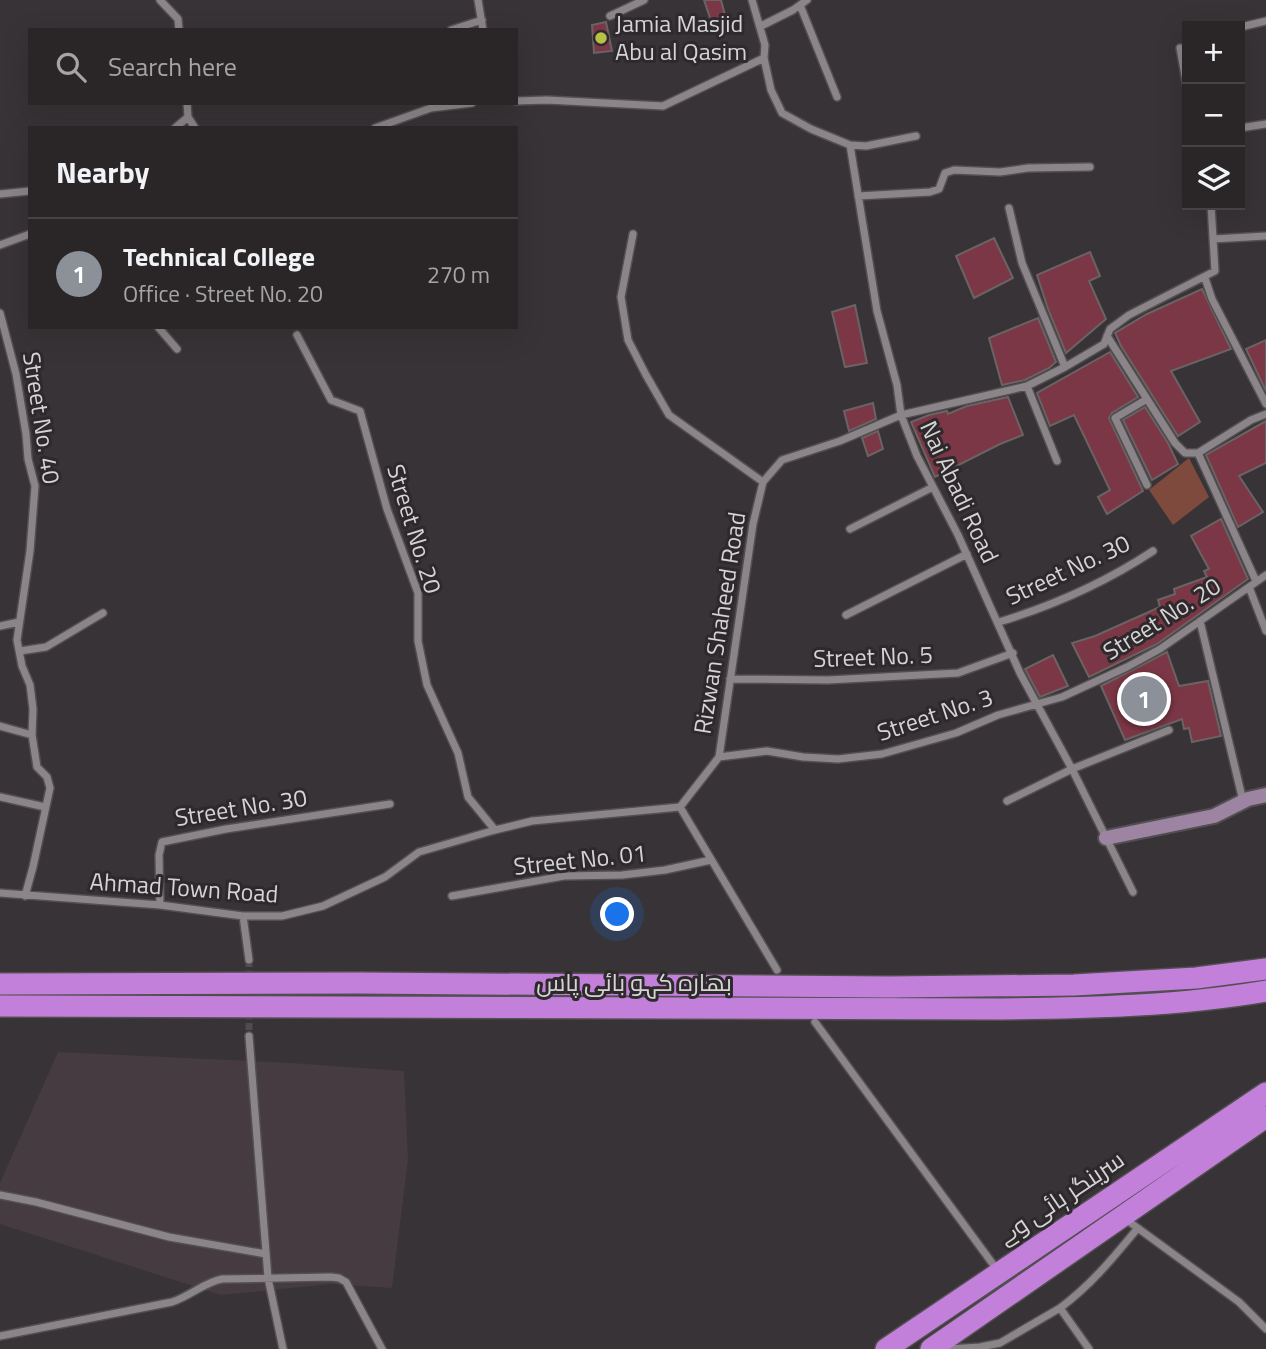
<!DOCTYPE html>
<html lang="en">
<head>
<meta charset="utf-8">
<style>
  :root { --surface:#2a2628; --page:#322e30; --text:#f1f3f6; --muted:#a5a5a8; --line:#464345; --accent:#8c9099 }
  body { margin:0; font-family:"Titillium Web",Cairo,sans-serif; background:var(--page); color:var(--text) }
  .controls { position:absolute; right:21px; top:21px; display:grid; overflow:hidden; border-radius:0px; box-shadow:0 7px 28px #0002 }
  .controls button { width:63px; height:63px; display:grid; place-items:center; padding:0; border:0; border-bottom:2px solid var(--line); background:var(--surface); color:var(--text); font:35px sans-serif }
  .you { position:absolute; left:618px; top:915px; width:24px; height:24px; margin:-18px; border:5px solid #fff; border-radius:50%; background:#1a73e8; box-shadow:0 0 0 10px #1a73e833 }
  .badge { display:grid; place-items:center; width:46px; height:46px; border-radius:50%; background:var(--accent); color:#fff; font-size:23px; font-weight:700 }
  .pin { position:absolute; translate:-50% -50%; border:4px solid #fff; box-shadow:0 2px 7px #0006 }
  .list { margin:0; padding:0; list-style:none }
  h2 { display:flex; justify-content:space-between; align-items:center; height:91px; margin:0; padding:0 28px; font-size:30px }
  h2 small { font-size:23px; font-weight:400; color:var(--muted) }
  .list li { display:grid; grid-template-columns:46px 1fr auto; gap:21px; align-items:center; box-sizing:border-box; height:112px; padding:0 28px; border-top:2px solid var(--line) }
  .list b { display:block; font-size:26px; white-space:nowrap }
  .list p { margin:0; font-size:23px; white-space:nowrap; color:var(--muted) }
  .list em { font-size:23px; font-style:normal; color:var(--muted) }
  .icon { flex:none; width:38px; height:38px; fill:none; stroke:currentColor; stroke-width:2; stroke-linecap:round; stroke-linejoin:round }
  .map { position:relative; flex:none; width:1266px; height:1349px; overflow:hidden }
  .search { position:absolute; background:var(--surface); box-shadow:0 7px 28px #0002; left:28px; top:28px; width:490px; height:77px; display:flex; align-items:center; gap:18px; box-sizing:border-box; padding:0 24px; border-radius:0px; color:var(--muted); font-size:26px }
  .panel { position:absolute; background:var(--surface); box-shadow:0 7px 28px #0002; left:28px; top:126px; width:490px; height:203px; border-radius:0px }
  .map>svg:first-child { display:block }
</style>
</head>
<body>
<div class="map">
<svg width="1266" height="1349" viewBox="0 0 1266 1349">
  <rect width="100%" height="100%" fill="#383336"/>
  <path fill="#463b41" d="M58,1052L291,1063L404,1071L408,1160L392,1288L331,1284L221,1295L0,1224V1183Z"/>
  <path fill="#7e4a3d" d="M1189,458L1209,497L1173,525L1149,490Z"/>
  <path fill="#7c3746" stroke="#6a6364" stroke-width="2" d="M704,0H721L725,15L711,21Z
    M606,22L612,51L594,53L592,25Z
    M994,238L1013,278L974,298L956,256Z
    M1090,252L1100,276L1089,281L1106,319L1066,353L1048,309L1037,275Z
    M1202,289L1231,349L1171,371L1200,422L1178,436L1121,346L1115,333L1147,314Z
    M855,305L867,363L845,367L832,312Z
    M1038,318L1056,362L1049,368L1025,380L1002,385L989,338Z
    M1266,340V391L1246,349Z
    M1110,352L1138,397L1112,413L1109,418L1143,491L1107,514L1098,497L1110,490L1074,415L1050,426L1037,393Z
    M1008,397L1023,435L1000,444L935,477L911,422L929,415L947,411L948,414L967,406Z
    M873,403L876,419L849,431L844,411Z
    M1145,407L1168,443L1178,464L1152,480L1123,420Z
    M1266,421V463L1239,476L1263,512L1238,527L1206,455Z
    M878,431L883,449L868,456L862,438Z
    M1221,519L1248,579L1157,644L1089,677L1072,643L1095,636L1160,607L1158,600L1175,594L1174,589L1207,577L1204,571L1209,569L1191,536Z
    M1167,652L1179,686L1208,681L1221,736L1192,742L1189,728L1184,729L1182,719L1125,740L1101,686Z
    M1053,655L1068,686L1040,697L1025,669Z"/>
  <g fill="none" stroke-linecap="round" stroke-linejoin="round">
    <path stroke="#504b4e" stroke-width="7" stroke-dasharray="7 3.5" stroke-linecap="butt" d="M249,960V1036"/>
    <defs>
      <path id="street" d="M160,0L178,19L179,30
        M478,0L483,30
        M752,0L765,45L764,58L771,90L782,113L811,129L850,145L877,311L897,385L901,415L917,456L958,535L1020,673L1072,769L1133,892
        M800,5L837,97
        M610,16L644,0
        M761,26L793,10L807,0
        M1245,26L1266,21
        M451,30L482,20
        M1180,48L1187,87
        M516,101L547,100L663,106L764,58
        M187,103L188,117L195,128
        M175,128L188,117
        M375,128L431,108L472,103
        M1240,128L1266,124
        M850,145L866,146L916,136
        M0,194L30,191
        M858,196L930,192L939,189L945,173L954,170L1000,172L1028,168L1090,167
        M1009,208L1022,263L1065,367
        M633,234L621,297L628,340L646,375L669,415L763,482
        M1213,239L1266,236
        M0,245L30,234
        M1205,278L1212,299L1266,404
        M0,313L16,374L26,434L28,459L35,486L30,551L17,640L22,666L30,685L33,709L32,735L37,767L47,777L50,788L33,867L25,896
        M158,327L177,349
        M297,335L331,400L360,411L387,509L418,593V641L427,685L458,753L468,797L495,830
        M1107,336L1175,443L1185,453H1198
        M1027,386L1057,461
        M1147,399L1115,418L1147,485
        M1198,453L1256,581
        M1198,453L1251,420L1266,414
        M850,529L933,487
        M1249,587L1266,631
        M846,615L967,554
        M1200,621L1243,801
        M999,622C1052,606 1106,582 1153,551
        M0,626L19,622
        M20,651L46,647L103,613
        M730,679L828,680L958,673L1013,653
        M0,726L32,735
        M719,757L767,751L803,757L838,759L882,754L956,733L998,715L1062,697L1127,667L1160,649L1266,575
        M0,797L45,807
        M1007,801L1072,769L1169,730
        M0,893L160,905L243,916H282L323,906L385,877L419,852L495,830L532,821L680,807
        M452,896L564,876L622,875L665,870L711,860
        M160,905L159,855L162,842L226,829L390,804
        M243,916L249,960
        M777,970L680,807L719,757L753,524L763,482L782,460L840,441L901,415L1027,386L1065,367L1104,344L1110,329L1129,315L1215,271L1211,205
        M815,1022L998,1271
        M249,1036L268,1278L283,1349
        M0,1195L36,1202L169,1237L266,1254
        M1124,1218L1239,1302L1266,1329
        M1060,1308C1091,1285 1113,1258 1137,1229
        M0,1336L172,1302C190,1296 205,1282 222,1279L331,1277L339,1278L346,1282L382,1349
        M949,1349L980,1347L1000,1343L1060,1308L1089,1349"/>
      <path id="secondary" d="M1106,838L1214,816L1248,799L1266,795"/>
      <path id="highway" d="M0,984L360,983L890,987L1074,985L1196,978L1266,969
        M0,1006L1001,1009C1089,1008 1178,1006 1266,991
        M886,1349L1266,1093
        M931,1349L1266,1117"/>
    </defs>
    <use href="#street" stroke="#524f51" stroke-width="10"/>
    <use href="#secondary" stroke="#524f51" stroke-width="18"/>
    <use href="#highway" stroke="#524f51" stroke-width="24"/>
    <use href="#street" stroke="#8b8589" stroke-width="7"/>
    <use href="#secondary" stroke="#9c84a2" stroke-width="14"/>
    <use href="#highway" stroke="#c380db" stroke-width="21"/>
  </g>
  <circle fill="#b8c147" stroke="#2e292c" stroke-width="2.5" cx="601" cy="38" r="7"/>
  <g text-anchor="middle" stroke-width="6" stroke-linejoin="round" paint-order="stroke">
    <g font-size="24" fill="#d6d3d5" stroke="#2e292c" text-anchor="start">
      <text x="615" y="32">Jamia Masjid<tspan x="615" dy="28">Abu al Qasim</tspan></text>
    </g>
    <g font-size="24" fill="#d6d3d5" stroke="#2e292c">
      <text transform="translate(41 418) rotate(81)" y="8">Street No. 40</text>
      <text transform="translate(959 492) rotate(65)" y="8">Nai Abadi Road</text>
      <text transform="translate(414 529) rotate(73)" y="8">Street No. 20</text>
      <text transform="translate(1068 570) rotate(-25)" y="8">Street No. 30</text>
      <text transform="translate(1162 619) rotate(-32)" y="8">Street No. 20</text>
      <text transform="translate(720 623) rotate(-81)" y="8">Rizwan Shaheed Road</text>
      <text transform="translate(873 657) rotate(-2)" y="8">Street No. 5</text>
      <text transform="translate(935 715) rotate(-18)" y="8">Street No. 3</text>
      <text transform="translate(241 808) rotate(-9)" y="8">Street No. 30</text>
      <text transform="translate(580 860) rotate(-6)" y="8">Street No. 01</text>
      <text transform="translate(184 888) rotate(4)" y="8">Ahmad Town Road</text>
      <text x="634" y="991">بھارہ کہو بائی پاس</text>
      <text transform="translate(1061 1198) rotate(-34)" y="8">سرینگر ہائی وے</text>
    </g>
  </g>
</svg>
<div class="controls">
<button>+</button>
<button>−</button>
<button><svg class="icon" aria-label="layers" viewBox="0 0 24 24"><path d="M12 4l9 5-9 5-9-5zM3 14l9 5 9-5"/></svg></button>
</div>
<div class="you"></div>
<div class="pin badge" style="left:1144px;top:699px">1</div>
<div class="search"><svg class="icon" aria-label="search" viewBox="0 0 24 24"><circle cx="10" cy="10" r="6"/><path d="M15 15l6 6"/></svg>Search here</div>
<section class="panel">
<h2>Nearby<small></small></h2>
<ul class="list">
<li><span class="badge">1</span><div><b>Technical College</b><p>Office · Street No. 20</p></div><em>270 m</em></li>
</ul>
</section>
</div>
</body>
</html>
